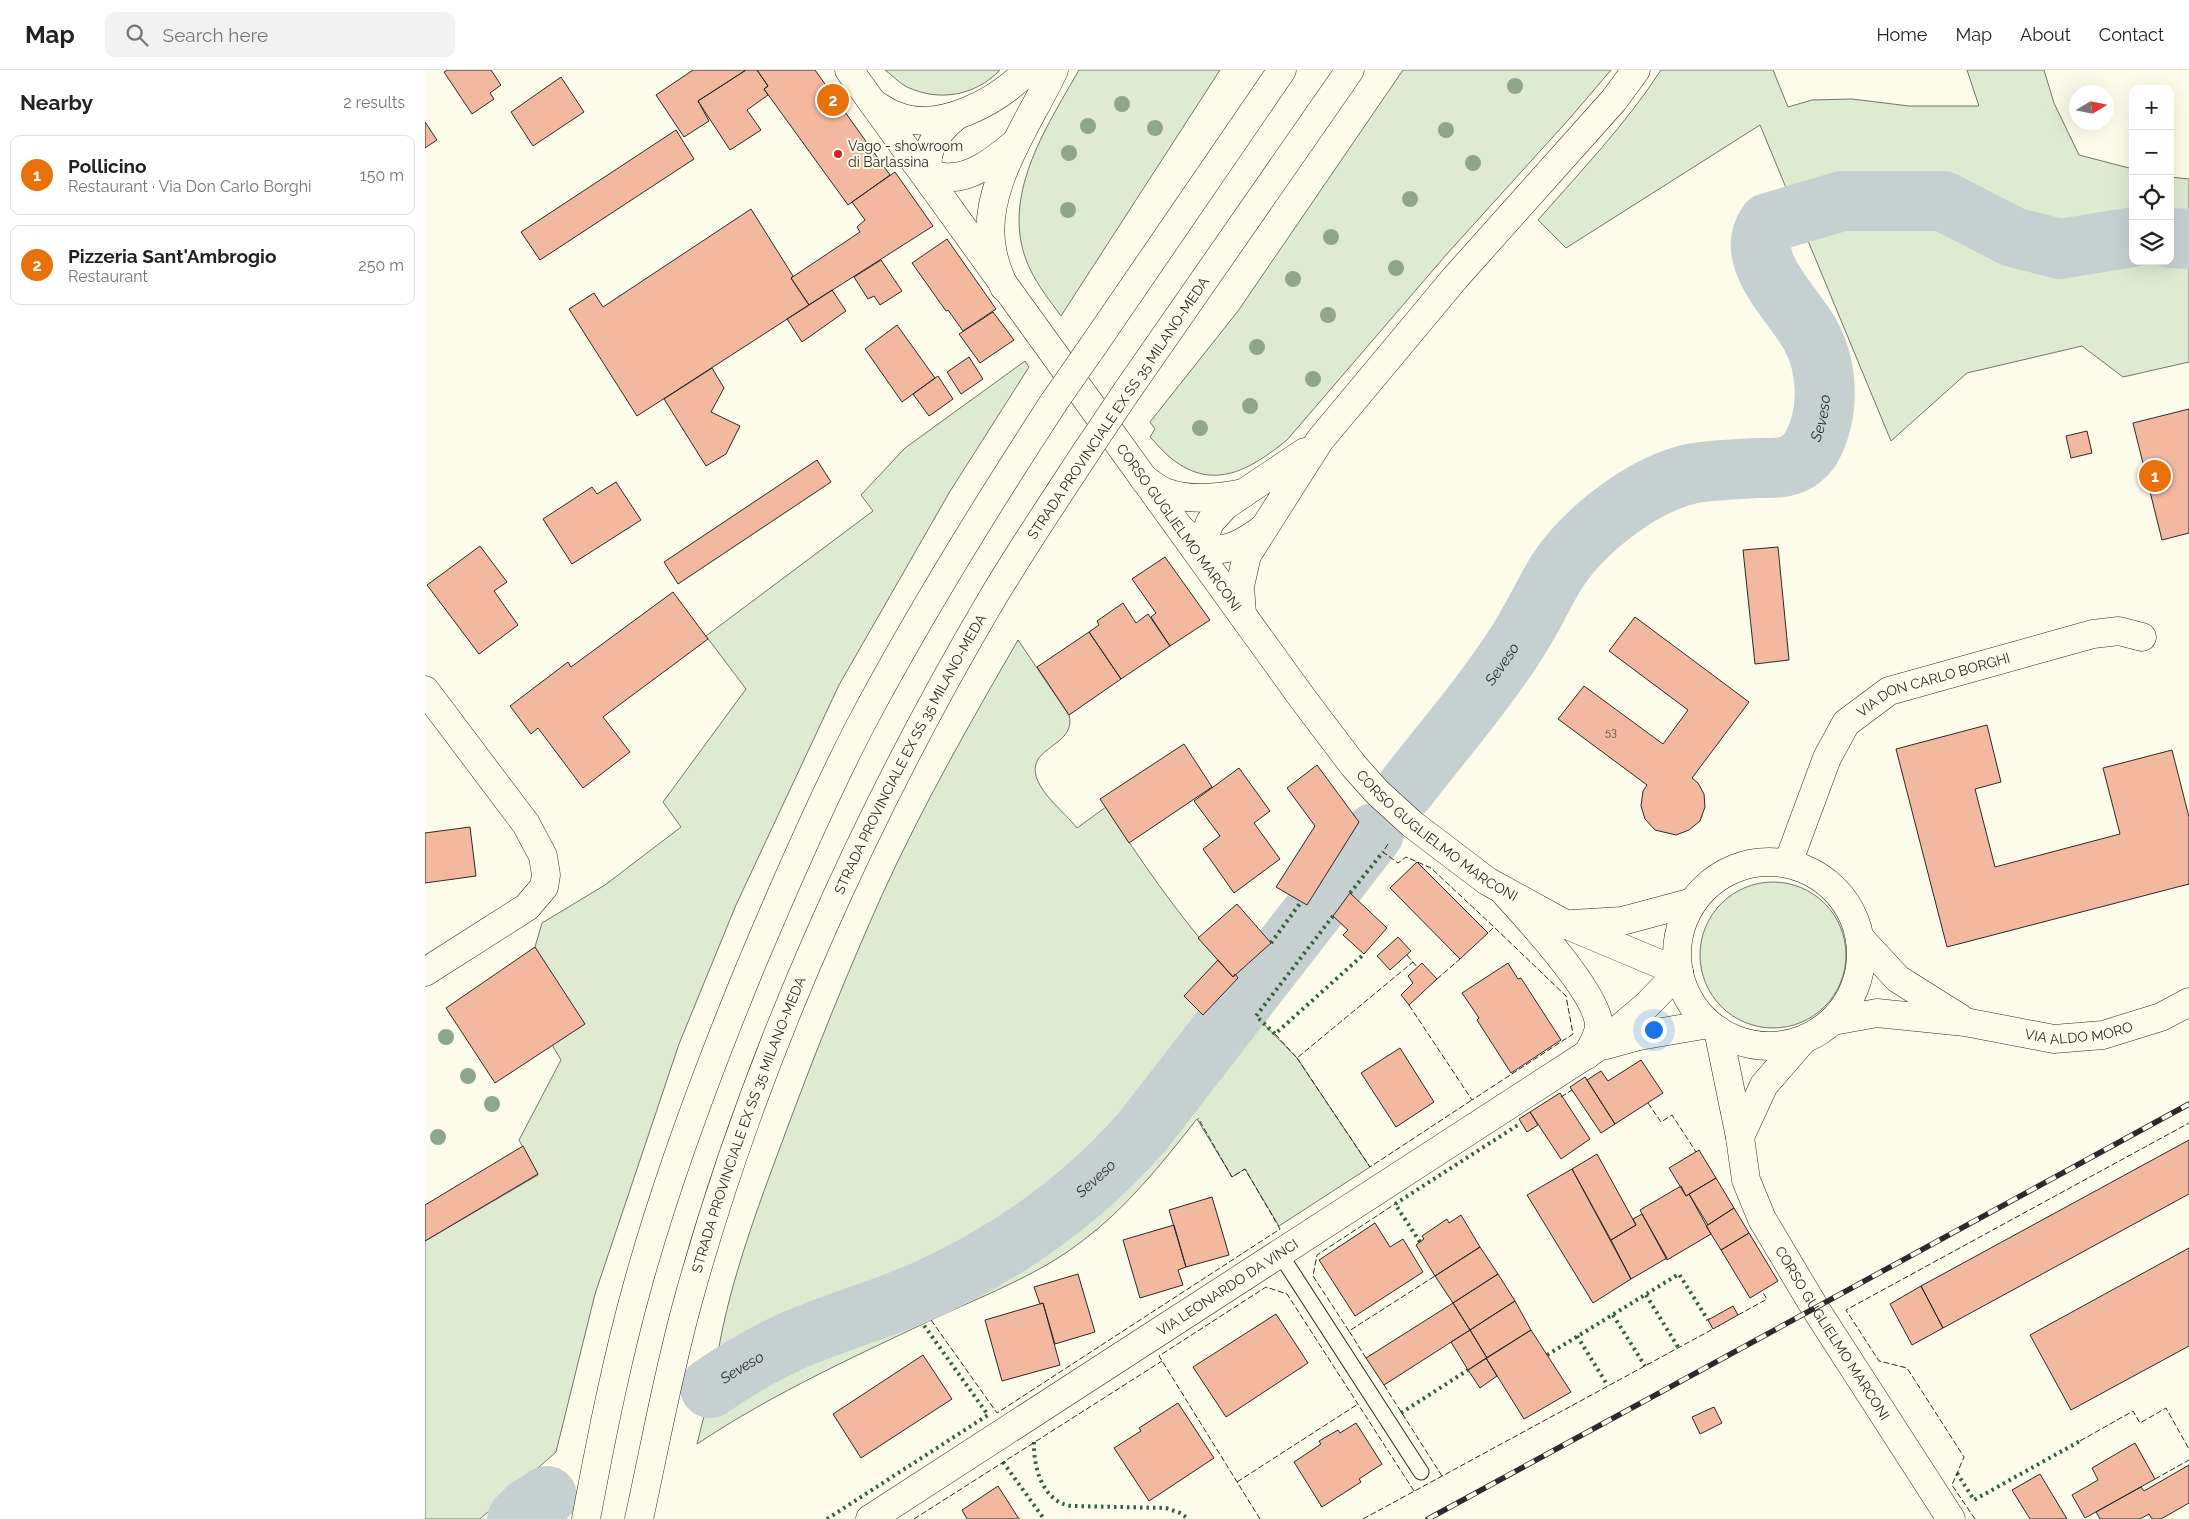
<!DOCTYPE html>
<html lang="en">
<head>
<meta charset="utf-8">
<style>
  :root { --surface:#fff; --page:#f2f2f2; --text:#222; --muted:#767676; --line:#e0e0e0; --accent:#ea580c }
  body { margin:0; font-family:Raleway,sans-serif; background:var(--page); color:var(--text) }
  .controls { position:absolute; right:15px; top:15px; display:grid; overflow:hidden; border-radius:10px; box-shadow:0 5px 20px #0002 }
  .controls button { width:45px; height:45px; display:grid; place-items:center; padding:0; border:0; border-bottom:1px solid var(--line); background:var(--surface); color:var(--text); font:25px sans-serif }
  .compass { position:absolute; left:1644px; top:15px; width:45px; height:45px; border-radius:50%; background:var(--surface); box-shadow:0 5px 20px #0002; rotate:80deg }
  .you { position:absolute; left:1228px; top:959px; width:18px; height:18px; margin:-12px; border:4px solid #fff; border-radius:50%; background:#1a73e8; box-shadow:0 0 0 8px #1a73e833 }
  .badge { display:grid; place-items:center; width:32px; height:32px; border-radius:50%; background:var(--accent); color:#fff; font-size:16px; font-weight:700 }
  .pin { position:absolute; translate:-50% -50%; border:2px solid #fff; box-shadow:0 1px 5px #0006 }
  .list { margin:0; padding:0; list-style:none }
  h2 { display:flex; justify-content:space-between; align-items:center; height:65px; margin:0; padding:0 20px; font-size:21px }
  h2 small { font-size:16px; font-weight:400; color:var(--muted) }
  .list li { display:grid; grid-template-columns:32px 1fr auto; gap:15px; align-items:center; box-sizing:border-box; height:80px; margin:0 10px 10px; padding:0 10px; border:1px solid var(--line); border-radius:10px }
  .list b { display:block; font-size:19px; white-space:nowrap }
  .list p { margin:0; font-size:16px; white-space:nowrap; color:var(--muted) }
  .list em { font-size:16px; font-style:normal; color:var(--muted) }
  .icon { flex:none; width:28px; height:28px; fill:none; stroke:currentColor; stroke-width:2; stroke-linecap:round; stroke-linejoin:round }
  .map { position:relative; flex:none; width:1764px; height:1449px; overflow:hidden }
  header { display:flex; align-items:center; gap:30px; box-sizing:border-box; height:70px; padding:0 25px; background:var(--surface); border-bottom:1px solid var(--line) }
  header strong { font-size:24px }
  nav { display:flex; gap:28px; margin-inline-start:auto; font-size:18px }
  .search { width:350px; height:45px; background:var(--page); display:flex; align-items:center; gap:12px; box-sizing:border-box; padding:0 18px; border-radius:10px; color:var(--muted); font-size:19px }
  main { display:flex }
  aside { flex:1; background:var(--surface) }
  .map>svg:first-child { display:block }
</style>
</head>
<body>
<header>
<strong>Map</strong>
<div class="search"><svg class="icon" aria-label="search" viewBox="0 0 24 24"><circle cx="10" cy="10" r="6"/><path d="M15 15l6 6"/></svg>Search here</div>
<nav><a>Home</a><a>Map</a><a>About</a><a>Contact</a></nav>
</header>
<main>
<aside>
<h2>Nearby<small>2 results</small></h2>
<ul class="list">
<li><span class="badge" style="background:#e8710a">1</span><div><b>Pollicino</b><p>Restaurant · Via Don Carlo Borghi</p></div><em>150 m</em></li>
<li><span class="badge" style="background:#e8710a">2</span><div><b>Pizzeria Sant'Ambrogio</b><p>Restaurant</p></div><em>250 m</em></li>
</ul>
</aside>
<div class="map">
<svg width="1764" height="1449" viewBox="0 0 1764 1449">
  <rect width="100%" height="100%" fill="#fdfbea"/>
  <path fill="#deebd1" stroke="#74746e" d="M460,0H575C550,26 514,32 482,17C474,13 467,5 460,0Z
    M654,0H795L636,246C625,231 613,216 605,199C572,130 621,58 654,0Z
    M978,0H1186L1145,48L1021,185L862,370C826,399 789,422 747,389C739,383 732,374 725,367L730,359L725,352L813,241Z
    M1236,0H1348L1363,37L1387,30L1427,29L1484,36H1554L1542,0H1619L1629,33L1654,85L1708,99V191H1745V107L1764,109V292L1698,307L1657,276L1542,303L1466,371L1335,55L1141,178L1113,150C1155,102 1201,54 1236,0Z
    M600,291L604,297L524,423L414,615L311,835L254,974L170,1224L131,1382L55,1449H0V1171L113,1105L94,1070L136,990L127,975L110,877L117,853L180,815L256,757L238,732L321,619L281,566L448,441L436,425L480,378Z
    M593,570L644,645C651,671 616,676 611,694C604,716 641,743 652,758L681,737C715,790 752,843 793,890L766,932L778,945L777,955L772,970L700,1049L654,1105L616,1134L565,1168L533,1188L463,1220L350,1258L293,1283C305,1209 337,1126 363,1056C392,978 423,901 457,825C497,737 545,653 593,570Z
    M1275 885a73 73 0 1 1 146 0a73 73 0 1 1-146 0Z
    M831,946L872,988L945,1097L854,1156L820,1099L807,1107L772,1049C737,1093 702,1138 656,1172C618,1202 563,1224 519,1244C435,1284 350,1322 272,1374L279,1346L350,1301L568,1198L605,1179L658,1144L707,1097Z"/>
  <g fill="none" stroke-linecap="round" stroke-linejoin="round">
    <g stroke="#c7d0d0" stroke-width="60">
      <path d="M1745,168L1764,169"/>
      <path id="s1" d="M980,720C1017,672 1058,625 1091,574C1106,551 1117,527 1131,503C1151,472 1179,448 1210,428C1228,417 1249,407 1270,403C1291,400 1313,399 1334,398C1346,398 1359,399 1370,393C1376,390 1381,385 1385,380C1405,346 1404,300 1386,266C1369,234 1317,190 1343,153L1417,131H1518L1588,167L1635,179L1708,167"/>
      <path id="s2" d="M285,1318C311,1300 338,1284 367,1271C412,1251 460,1239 505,1218C585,1181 658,1129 717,1062L949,763"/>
      <path d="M92,1449L103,1438L122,1426"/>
    </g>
  </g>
  <path fill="#f2b8a0" stroke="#2b2b2b" d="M22,0H66L76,15L65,23L69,29L47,44L19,2Z
    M268,0H321L273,31L284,51L259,67L231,25Z
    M321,0H332L343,16L339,19L343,25L322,40L336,60L305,80L273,31Z
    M332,0H390L465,105L423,135L339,19L343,16Z
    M136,7L159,42L108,76L86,42Z
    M0,52L12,70L0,78Z
    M251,60L269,89L115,190L96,162Z
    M470,102L508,156L384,235L366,208L435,162L432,157L440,150L427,132Z
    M326,139L368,206L366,208L384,235L212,346L144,239L169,223L178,237Z
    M522,169L571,239L538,261L523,240L521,241L487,193Z
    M456,190L477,221L455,235L449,226L443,229L429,207Z
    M407,220L421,241L377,272L362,249Z
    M568,242L589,270L555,293L534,264Z
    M472,255L510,308L477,332L440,279Z
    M544,287L558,309L536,324L522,302Z
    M287,298L299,318L286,342L315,356L301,384L281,396L239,329Z
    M513,306L528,329L504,346L488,324Z
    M1764,339V463L1737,470L1708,353Z
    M1662,361L1667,383L1646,388L1641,366Z
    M392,390L406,412L253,514L239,492Z
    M191,412L216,450L147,494L118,449L167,417L172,424Z
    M55,476L82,512L69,521L93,555L54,584L2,515Z
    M1353,477L1364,590L1330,594L1318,480Z
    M740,487L785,550L745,576L726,547L731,543L707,509Z
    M248,522L283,569L178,647L205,682L158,718L113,658L106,664L85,636L143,592L146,597Z
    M698,533L711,553L723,544L745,576L696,609L664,562L674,555L672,551Z
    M1210,547L1324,632L1267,708L1273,713L1279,724L1280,737L1275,751L1264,760L1251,765L1230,760L1220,749L1216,736L1218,721L1222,715L1133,649L1159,616L1238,674L1263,640L1184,581Z
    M664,562L696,609L644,645L612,597Z
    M1562,655L1576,712L1550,719L1570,797L1695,764L1678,698L1747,680L1764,747V814L1522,877L1471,679Z
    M759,674L787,717L704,773L675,729Z
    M892,695L934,752L882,835L851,817L890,756L862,718Z
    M814,698L845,741L829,753L855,789L809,823L778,779L795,766L769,731Z
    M45,757L51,806L0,813V763Z
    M992,792L1063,863L1035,889L965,818Z
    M925,823L962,858L939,884L918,865L923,860L908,846Z
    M812,834L846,873L808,907L773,868Z
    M973,867L986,881L965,900L952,886Z
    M110,877L160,954L70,1013L21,938Z
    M793,890L808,907L810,904L813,908L778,945L759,926Z
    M997,893L1012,909L984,935L976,925L988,913L983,906Z
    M1083,893L1093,909L1096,908L1136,970L1086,1003L1052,950L1054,948L1037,923Z
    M975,978L1009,1032L971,1057L936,1003Z
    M1216,990L1238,1023L1190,1054L1162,1010L1176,1001L1183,1011Z
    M1160,1007L1190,1054L1176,1063L1145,1017Z
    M1135,1023L1165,1069L1136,1089L1105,1042Z
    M1105,1042L1113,1055L1102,1062L1094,1049Z
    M1764,1070V1124L1518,1258L1496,1216Z
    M98,1076L113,1104L0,1171V1135Z
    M1274,1080L1291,1108L1261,1126L1244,1098Z
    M1172,1084L1211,1155L1186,1170L1147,1099Z
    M1147,1099L1206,1209L1168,1233L1102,1125Z
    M1291,1108L1309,1138L1283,1155L1264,1124Z
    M1256,1116L1261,1126L1264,1124L1286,1164L1242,1190L1215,1140Z
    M787,1127L804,1185L761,1197L744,1140Z
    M1309,1138L1324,1163L1296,1180L1281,1156Z
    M1217,1144L1242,1188L1206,1209L1186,1170L1211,1155L1208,1149Z
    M1036,1145L1055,1177L1010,1206L991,1175L999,1169L997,1166L1022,1149L1024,1153Z
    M950,1153L965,1177L978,1169L998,1202L930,1246L894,1190Z
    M749,1155L761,1197L753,1200L758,1215L715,1228L698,1170Z
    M1324,1163L1353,1211L1325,1228L1296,1180Z
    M1055,1177L1073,1204L1028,1233L1010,1206Z
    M1764,1178V1276L1646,1340L1605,1265Z
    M653,1204L670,1262L630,1274L618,1233L615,1234L609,1217Z
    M1073,1204L1090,1231L1045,1260L1028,1233Z
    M1496,1216L1518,1258L1487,1275L1465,1234Z
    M1090,1231L1106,1260L1062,1288L1045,1260Z
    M618,1233L635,1295L577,1311L560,1250Z
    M1028,1233L1045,1260L959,1315L941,1288Z
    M1308,1236L1313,1245L1288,1259L1283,1250Z
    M851,1244L883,1293L801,1347L768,1297Z
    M1045,1260L1062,1288L1043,1300L1026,1272Z
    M1106,1260L1146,1322L1099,1349L1061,1288Z
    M498,1285L527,1329L436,1388L408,1344Z
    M1061,1288L1072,1306L1055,1318L1043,1300Z
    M753,1333L789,1388L724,1431L689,1378L716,1361L714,1358Z
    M1289,1337L1297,1353L1275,1364L1267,1347Z
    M931,1353L957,1394L934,1409L936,1412L897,1437L869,1392L896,1374L894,1371L913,1360L915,1363Z
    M1710,1373L1730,1409L1660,1448L1647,1425L1673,1410L1667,1398Z
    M1764,1395V1433L1736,1449H1727L1724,1444L1715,1449H1675L1671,1442L1716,1417L1719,1421Z
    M1615,1404L1642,1449H1605L1587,1420Z
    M573,1416L594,1449H542L537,1440Z"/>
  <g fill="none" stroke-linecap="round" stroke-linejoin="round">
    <defs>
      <path id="lane" d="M855,1184L996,1402"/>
      <g id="street">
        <path d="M0,620L101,754L118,786L121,805L119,817L102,837L0,902"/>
        <path id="s3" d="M1363,793L1402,688L1421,653L1464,621L1668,564L1694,561L1717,567"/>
        <path d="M1080,823C1102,847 1175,926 1174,957C1173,967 1166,977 1162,985"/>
        <path id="s4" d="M1293,960L1315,1067L1321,1110L1337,1149L1390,1238L1526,1449"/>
        <path d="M1181,975L1214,966L1284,954"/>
        <path d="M1315,1067L1339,1015L1378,970"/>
        <path id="s5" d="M445,1449L1170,979L1221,936L1254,902"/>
      </g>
      <g id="secondary">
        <path id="s6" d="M424,0L878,629L928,695L952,722L987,754L1062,811L1142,855L1254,902"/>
        <circle cx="1344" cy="884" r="92"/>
        <path d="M1147,854L1197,851L1268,832"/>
        <path d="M1435,868L1473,909L1535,948"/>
        <path id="s7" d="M1408,951L1452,943L1540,952L1629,969L1678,965L1736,947L1764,932"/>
      </g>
      <g id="highway">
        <path d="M448,33C456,38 463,43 472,46C516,63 573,31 603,0"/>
        <path d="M490,92C497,96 506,104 514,106C542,113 570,90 589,74"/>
        <path d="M507,115C495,86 508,65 530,47"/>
        <path d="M579,217C575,206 570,195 568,184C553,121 604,54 629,0"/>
        <path d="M668,276L857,0"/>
        <path d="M702,321L925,0"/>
        <path d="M719,409C726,413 732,419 740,422C763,431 794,428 819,423"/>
        <path d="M757,460C785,489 806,482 836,460"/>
        <path d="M783,496L780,478L781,463L785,452L801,435L880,382"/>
        <path d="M817,544L815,516L822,485L895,370L1030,208L1189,30L1211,0"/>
        <path d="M161,1449C176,1369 192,1288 214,1210C244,1103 283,1000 325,898C359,817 394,736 434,658C493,546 560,438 629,332"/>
        <path id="s8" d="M214,1449C230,1376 243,1303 263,1231C330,988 440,744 568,527C598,477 631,428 663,379"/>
      </g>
    </defs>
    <use href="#lane" stroke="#2b2b2b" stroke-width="17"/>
    <use href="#street" stroke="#2b2b2b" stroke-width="29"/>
    <use href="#secondary" stroke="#2b2b2b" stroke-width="29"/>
    <use href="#highway" stroke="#2b2b2b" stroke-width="29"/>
    <use href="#lane" stroke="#fdfbea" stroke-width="15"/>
    <use href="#street" stroke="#fdfbea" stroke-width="28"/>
    <use href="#secondary" stroke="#fdfbea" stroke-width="28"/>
    <use href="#highway" stroke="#fdfbea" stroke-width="28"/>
    <defs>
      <path id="rail" d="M1003,1449L1764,1034"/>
    </defs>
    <use href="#rail" stroke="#2b2b2b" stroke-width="5.5"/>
    <use href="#rail" stroke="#fdfbea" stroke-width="4" stroke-dasharray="11" stroke-linecap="butt"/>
    <defs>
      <path id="highway-bridge" d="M629,332L668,276
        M663,379L702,321"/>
    </defs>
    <use href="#highway-bridge" stroke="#2b2b2b" stroke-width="29" stroke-linecap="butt"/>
    <use href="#highway-bridge" stroke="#fdfbea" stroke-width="28"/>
    <path stroke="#34623c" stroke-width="4" stroke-dasharray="2.5 4" stroke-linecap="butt" d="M925,823L958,782
      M908,846L831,946L850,964L939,884
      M846,873L876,832
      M995,1172L970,1134L1096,1053
      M1221,1225L1253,1277
      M1188,1245L1220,1296
      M1152,1266L1183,1316
      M1122,1285L1254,1204L1283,1250
      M976,1343L1043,1300
      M609,1372C608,1397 618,1433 647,1436L741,1438L755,1443L764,1449
      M578,1392L619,1449
      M1532,1403L1549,1430L1655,1371
      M402,1449L563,1345L498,1254"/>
    <path stroke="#2b2b2b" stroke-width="1" stroke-dasharray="6 2.5" stroke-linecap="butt" d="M963,774L958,782L973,793L981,787L1006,798L1069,857L1063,863
      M982,885L993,898
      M1012,909L1035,889
      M984,935L1047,1030L1148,964L1141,926L1069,857
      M850,964L872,988L988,892
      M872,988L945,1097L1047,1030
      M1136,1027L1147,1020
      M1223,1033L1236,1052L1247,1045L1271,1082
      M1313,1245L1342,1229L1337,1221
      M506,1250L572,1343L855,1159L820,1099L807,1107L773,1048
      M924,1261L888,1206L892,1185L970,1134
      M941,1288L924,1261L1010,1206
      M959,1315L1017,1406
      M1655,1371L1708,1341L1715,1353L1741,1338L1764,1379
      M1730,1409L1764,1390
      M812,1412L933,1334
      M489,1449L737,1291
      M835,1449L734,1286L841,1217L862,1224L989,1421
      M938,1449L1288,1259
      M1550,1449L1527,1415L1539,1387L1482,1298L1454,1291L1421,1240L1764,1053"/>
  </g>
  <g fill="#8ea78a">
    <circle cx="1090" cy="16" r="8"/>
    <circle cx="697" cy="34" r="8"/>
    <circle cx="663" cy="56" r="8"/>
    <circle cx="730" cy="58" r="8"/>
    <circle cx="1021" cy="60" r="8"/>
    <circle cx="644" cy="83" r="8"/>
    <circle cx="1048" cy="93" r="8"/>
    <circle cx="985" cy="129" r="8"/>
    <circle cx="643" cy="140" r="8"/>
    <circle cx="906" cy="167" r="8"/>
    <circle cx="971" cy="198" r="8"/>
    <circle cx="868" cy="209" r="8"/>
    <circle cx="903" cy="245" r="8"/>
    <circle cx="832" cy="277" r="8"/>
    <circle cx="888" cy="309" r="8"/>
    <circle cx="825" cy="336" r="8"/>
    <circle cx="775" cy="358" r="8"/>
    <circle cx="21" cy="967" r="8"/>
    <circle cx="43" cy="1006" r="8"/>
    <circle cx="67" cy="1034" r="8"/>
    <circle cx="13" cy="1067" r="8"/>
  </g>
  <circle fill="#c62828" stroke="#fdfbea" stroke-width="2" cx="413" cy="84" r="5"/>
  <g text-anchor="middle" stroke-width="4" stroke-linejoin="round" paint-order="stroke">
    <g font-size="11" fill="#5d4e48">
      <text x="1186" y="666">53</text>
    </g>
    <g font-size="14" fill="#2b2b2b" stroke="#fdfbea" text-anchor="start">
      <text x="423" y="81">Vago - showroom<tspan x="423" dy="16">di Barlassina</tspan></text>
    </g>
    <g font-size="14" fill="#2b2b2b" stroke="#fdfbea">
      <text transform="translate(693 338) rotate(-56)" y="5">STRADA PROVINCIALE EX SS 35 MILANO-MEDA</text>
      <text dy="5" stroke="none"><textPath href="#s6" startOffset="564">CORSO GUGLIELMO MARCONI</textPath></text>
      <text dy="5" stroke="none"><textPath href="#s3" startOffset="249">VIA DON CARLO BORGHI</textPath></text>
      <text dy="5" stroke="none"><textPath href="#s8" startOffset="815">STRADA PROVINCIALE EX SS 35 MILANO-MEDA</textPath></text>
      <text dy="5" stroke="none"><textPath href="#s6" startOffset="969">CORSO GUGLIELMO MARCONI</textPath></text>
      <text dy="5" stroke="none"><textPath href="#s7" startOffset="249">VIA ALDO MORO</textPath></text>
      <text dy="5" stroke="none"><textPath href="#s8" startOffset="410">STRADA PROVINCIALE EX SS 35 MILANO-MEDA</textPath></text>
      <text dy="5" stroke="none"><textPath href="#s5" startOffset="426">VIA LEONARDO DA VINCI</textPath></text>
      <text dy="5" stroke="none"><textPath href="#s4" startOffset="329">CORSO GUGLIELMO MARCONI</textPath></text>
    </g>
    <g font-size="15" font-style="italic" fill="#2b2b2b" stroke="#fdfbea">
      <text dy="5" stroke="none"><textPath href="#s1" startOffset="595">Seveso</textPath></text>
      <text dy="5" stroke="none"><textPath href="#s1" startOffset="159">Seveso</textPath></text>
      <text dy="5" stroke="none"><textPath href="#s2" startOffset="442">Seveso</textPath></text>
      <text dy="5" stroke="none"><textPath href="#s2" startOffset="38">Seveso</textPath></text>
    </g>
  </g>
</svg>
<div class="controls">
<button>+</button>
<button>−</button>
<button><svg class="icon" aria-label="locate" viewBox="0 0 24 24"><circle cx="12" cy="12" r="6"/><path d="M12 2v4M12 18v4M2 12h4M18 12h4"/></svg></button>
<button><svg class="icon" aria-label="layers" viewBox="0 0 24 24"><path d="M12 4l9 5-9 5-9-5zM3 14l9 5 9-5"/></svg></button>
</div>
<svg class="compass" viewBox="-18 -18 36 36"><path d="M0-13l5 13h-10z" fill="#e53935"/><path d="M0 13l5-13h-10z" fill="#767676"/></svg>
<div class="you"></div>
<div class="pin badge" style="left:1730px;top:406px;background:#e8710a">1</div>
<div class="pin badge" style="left:408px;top:30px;background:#e8710a">2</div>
</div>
</main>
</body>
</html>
